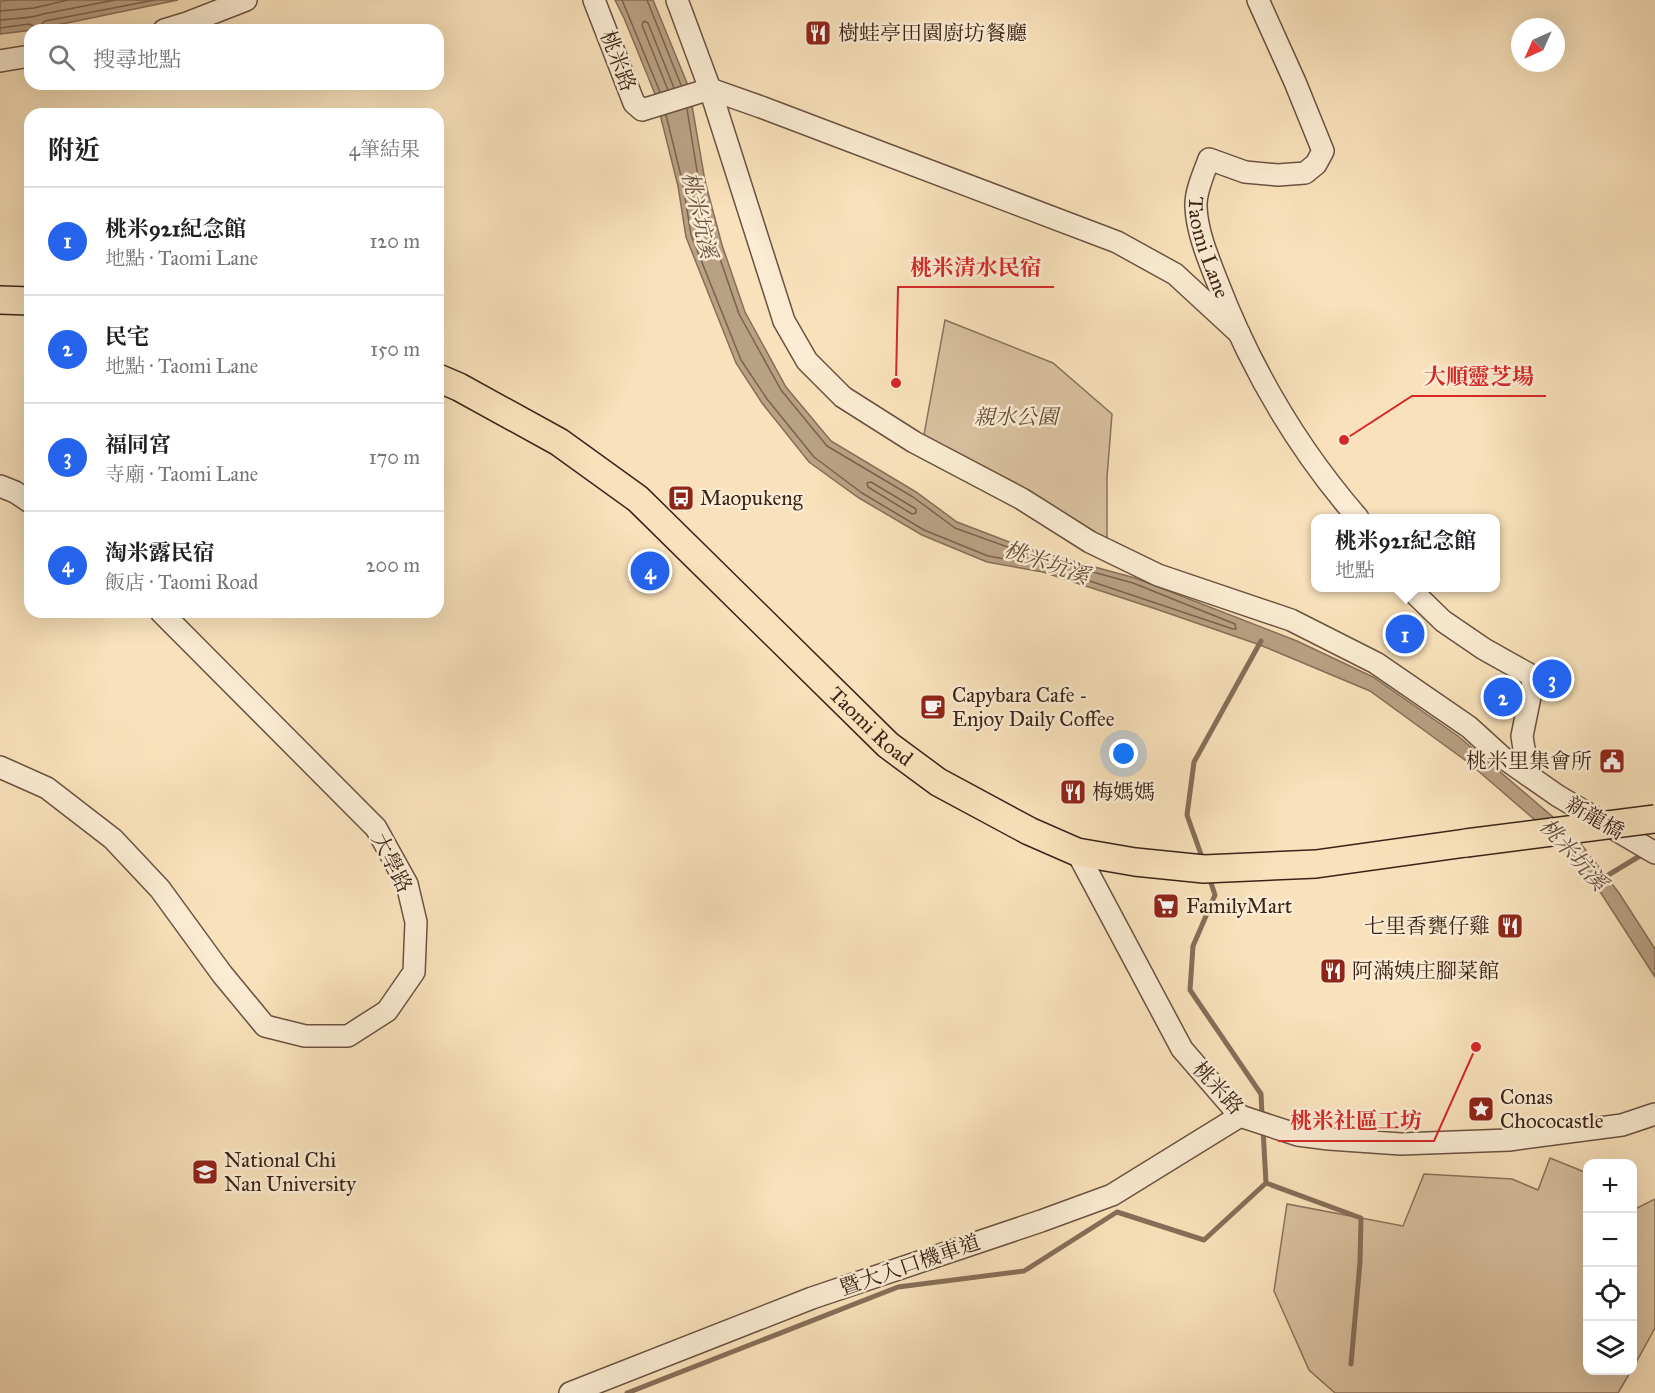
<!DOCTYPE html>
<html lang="zh-TW">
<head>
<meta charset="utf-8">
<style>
  :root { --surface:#fff; --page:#f2f2f2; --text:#202124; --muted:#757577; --line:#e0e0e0; --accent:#2563eb }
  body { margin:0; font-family:"IM FELL Great Primer","Noto Serif TC",serif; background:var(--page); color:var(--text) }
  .controls { position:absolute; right:18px; bottom:18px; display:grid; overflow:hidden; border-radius:12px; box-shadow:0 6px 24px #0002 }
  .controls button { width:54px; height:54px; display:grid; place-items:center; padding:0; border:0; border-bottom:2px solid var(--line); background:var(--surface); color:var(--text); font:30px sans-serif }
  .compass { position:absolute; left:1511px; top:18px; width:54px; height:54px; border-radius:50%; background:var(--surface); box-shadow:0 6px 24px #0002; rotate:225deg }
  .you { position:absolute; left:1124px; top:754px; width:21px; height:21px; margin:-15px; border:4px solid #fff; border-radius:50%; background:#1a73e8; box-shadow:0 0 0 9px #1a73e833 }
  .badge { display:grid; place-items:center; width:39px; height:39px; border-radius:50%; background:var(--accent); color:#fff; font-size:20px; font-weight:700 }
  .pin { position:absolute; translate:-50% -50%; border:3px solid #fff; box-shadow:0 2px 6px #0006 }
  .popup { position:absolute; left:1311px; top:514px; width:189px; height:78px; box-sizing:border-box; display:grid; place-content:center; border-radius:12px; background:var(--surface); filter:drop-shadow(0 2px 4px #0005); font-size:20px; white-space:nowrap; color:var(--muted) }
  .popup b { font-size:22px; color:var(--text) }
  .popup::after { content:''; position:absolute; left:50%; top:100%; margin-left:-12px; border:12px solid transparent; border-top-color:var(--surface) }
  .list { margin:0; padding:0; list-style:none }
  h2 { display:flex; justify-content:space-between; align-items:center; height:78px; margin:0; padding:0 24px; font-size:26px }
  h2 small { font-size:20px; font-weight:400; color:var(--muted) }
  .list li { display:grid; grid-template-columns:39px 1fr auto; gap:18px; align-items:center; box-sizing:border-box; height:108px; padding:0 24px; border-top:2px solid var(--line) }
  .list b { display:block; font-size:22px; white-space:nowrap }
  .list p { margin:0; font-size:20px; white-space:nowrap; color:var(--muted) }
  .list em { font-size:20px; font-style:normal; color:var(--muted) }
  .icon { flex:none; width:33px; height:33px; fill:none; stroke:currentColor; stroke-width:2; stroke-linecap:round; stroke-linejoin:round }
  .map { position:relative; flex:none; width:1655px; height:1393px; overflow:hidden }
  .search { position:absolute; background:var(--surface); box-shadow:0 6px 24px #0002; left:24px; top:24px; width:420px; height:66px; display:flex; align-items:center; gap:15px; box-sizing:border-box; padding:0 21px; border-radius:18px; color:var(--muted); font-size:22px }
  .panel { position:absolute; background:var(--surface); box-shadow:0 6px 24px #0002; left:24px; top:108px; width:420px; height:510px; border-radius:18px }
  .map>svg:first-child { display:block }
</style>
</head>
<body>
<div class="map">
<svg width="1655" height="1393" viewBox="0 0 1655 1393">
  <rect width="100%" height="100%" fill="#f9e2bb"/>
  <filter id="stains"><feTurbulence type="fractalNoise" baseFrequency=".00333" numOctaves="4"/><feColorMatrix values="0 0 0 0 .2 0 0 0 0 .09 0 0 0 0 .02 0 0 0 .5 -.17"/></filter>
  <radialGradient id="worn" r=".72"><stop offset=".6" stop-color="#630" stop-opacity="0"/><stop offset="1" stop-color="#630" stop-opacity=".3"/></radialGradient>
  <path fill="#d9c19f" stroke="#8a725c" stroke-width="1.5" d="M945,320L1053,363L1112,414L1107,477V546L923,440Z
    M1550,1158L1587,1173L1588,1370L1631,1371L1618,1393H1335L1309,1370L1274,1291L1287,1204L1403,1226L1424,1174L1512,1179L1538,1190Z
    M1655,1199V1328L1633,1368V1210Z"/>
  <path fill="#b9a184" stroke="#876e59" stroke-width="1.5" d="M12,0H178L33,30L0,34V1Z
    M615,0H653L689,88L705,181L722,245L745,312L786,387L831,441L916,492L957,522L1025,548L1135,578L1297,641L1373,677L1458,736L1574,835L1619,893L1655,949V977L1601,893L1549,832L1469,763L1370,691L1260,645L1156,609L1043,572L987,562L922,535L859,498L809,462L762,403L736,363L686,237L678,186L655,94L624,18Z"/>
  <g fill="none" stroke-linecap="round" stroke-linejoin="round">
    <path stroke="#7a624e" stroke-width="1.5" d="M622,0L660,92
      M647,0L681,85
      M0,11L34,8L68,0
      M0,20C14,18 31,19 43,14L115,0
      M0,28L29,24L37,28L45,21L155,0
      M668,90L642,25L644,21L648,23L674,88
      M666,115L683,184L691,235L741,360L767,399L814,457L862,493L924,530L988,556L1045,566L1233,629H1236L1235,624L1133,583L1024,553L955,528L913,497L827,446L781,390L739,314L716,247L699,183L687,109
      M871,482L916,509V513L912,514L868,487L867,483Z"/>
    <path stroke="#876e59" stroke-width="5" d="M1203,860L1187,815L1194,762L1261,641
      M1209,877L1215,895L1193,946L1190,990L1261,1094L1262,1116
      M1600,880L1643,854
      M1266,1183L1361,1218L1360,1262L1351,1364
      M627,1393L898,1287L1024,1271L1117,1212L1204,1240L1266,1183L1263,1129"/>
    <defs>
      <g id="minor">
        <path d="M594,0L634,103L642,110L710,89L761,107L1117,242L1175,274L1239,333"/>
        <path d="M677,0L710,89L784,321L807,361L843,397L914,442L1022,499L1090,542L1158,575L1291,620L1376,663L1469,727L1502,757L1558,796L1655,853"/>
        <path id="s1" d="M1258,0L1295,82L1323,151L1316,164L1305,173L1278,175L1245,172L1209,159C1204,173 1195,192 1196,207C1197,232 1208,258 1217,281C1250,367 1298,449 1358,518"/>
        <path d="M164,30L187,23L246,0"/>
        <path d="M0,61L30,56"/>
        <path d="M0,486L15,492L30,502"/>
        <path d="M1409,588L1443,621L1484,649L1534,677L1522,736L1528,775"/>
        <path d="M0,767L47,788L113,839L160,889L222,974L265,1026L305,1036H348L387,1011L414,972L416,922L407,884L376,828L161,612"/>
        <path d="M1077,852L1182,1049L1240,1116L1298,1135L1329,1139L1401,1144L1509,1140L1622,1125L1655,1114"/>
        <path d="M570,1393L812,1298L1041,1221L1112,1195L1240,1116"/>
      </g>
      <g id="major">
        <path d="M0,300L30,301"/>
        <path id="s2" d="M438,378L459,387L559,442L638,499L888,745L938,782L1029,831L1077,852L1135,862L1204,869L1316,864L1466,843"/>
      </g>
    </defs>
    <use href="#minor" stroke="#6b5241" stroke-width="24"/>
    <use href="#major" stroke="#3c2218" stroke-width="30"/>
    <use href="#minor" stroke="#fbecd3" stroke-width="21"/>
    <use href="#major" stroke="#f9e2bb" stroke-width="27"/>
    <defs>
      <path id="major-bridge" d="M1466,843L1655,819"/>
    </defs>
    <use href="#major-bridge" stroke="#3c2218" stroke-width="30" stroke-linecap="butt"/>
    <use href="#major-bridge" stroke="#f9e2bb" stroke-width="27"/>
  </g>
  <defs>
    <symbol id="restaurant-square" viewBox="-11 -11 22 22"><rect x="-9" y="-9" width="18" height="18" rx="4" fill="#8f2418" stroke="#fbecd3"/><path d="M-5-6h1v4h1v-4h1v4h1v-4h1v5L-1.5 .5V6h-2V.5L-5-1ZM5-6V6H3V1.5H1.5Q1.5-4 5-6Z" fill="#fff"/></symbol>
    <symbol id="bus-square" viewBox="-11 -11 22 22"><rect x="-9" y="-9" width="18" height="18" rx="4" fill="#8f2418" stroke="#fbecd3"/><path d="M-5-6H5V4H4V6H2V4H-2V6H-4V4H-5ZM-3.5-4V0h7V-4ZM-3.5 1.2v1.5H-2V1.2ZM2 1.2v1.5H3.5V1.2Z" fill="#fff"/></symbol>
    <symbol id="cafe-square" viewBox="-11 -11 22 22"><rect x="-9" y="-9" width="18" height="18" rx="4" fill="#8f2418" stroke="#fbecd3"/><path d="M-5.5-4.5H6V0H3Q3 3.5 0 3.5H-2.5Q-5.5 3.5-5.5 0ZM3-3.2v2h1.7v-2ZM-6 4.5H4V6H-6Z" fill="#fff"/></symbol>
    <symbol id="civic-square" viewBox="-11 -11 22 22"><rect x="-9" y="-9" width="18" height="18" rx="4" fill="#8f2418" stroke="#fbecd3"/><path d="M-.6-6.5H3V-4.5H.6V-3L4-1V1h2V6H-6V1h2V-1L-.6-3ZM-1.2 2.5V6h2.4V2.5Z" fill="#fff"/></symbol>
    <symbol id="supermarket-square" viewBox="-11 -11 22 22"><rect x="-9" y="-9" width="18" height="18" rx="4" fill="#8f2418" stroke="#fbecd3"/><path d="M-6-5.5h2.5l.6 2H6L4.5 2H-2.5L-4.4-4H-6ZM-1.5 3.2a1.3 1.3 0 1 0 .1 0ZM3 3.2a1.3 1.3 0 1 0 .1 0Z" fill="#fff"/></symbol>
    <symbol id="sight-square" viewBox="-11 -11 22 22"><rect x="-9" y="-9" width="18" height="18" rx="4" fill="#8f2418" stroke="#fbecd3"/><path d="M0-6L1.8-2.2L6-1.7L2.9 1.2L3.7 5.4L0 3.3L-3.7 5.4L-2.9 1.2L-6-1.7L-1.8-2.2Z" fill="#fff"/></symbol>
    <symbol id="university-square" viewBox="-11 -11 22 22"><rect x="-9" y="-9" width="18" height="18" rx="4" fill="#8f2418" stroke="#fbecd3"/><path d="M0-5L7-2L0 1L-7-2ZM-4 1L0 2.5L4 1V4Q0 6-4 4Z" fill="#fff"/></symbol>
  </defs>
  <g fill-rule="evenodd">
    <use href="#restaurant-square" x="803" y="18" width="30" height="30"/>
    <use href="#bus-square" x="666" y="483" width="30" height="30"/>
    <use href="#cafe-square" x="918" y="692" width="30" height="30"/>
    <use href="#civic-square" x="1597" y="746" width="30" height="30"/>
    <use href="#restaurant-square" x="1058" y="777" width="30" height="30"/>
    <use href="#supermarket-square" x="1151" y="891" width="30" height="30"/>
    <use href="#restaurant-square" x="1495" y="911" width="30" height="30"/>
    <use href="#restaurant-square" x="1318" y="956" width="30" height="30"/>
    <use href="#sight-square" x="1466" y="1094" width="30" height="30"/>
    <use href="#university-square" x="190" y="1157" width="30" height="30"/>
  </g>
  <g text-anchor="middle" stroke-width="5" stroke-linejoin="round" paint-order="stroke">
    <g font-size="21" fill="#3c2218" stroke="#fbecd3" text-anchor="start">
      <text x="838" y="40">樹蛙亭田園廚坊餐廳</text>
      <text x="700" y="505">Maopukeng</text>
      <text x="952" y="702">Capybara Cafe -<tspan x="952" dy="24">Enjoy Daily Coffee</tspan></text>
      <text x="1592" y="768" text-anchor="end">桃米里集會所</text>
      <text x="1092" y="799">梅媽媽</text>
      <text x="1186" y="913">FamilyMart</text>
      <text x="1490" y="933" text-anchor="end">七里香甕仔雞</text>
      <text x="1352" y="978">阿滿姨庄腳菜館</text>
      <text x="1500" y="1104">Conas<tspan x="1500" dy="24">Chococastle</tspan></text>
      <text x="224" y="1167">National Chi<tspan x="224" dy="24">Nan University</tspan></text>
    </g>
    <g font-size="21" fill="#3c2218" stroke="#fbecd3">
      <text transform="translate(618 61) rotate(69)" y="7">桃米路</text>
      <text dy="7" stroke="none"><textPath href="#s1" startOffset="384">Taomi Lane</textPath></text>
      <text dy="7" stroke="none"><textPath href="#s2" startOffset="560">Taomi Road</textPath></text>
      <text transform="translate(1595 818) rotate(30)" y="7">新龍橋</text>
      <text transform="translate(392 863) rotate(63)" y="7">大學路</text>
      <text transform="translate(1218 1088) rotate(47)" y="7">桃米路</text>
      <text transform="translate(910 1265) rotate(-19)" y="7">暨大入口機車道</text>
    </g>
    <g font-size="21" font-style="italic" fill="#634a3a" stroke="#fbecd3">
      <text x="1016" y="424">親水公園</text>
    </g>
    <g font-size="22" font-style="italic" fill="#684e3e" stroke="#fbecd3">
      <text transform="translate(700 215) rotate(77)" y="8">桃米坑溪</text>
      <text transform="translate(1047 562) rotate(19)" y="8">桃米坑溪</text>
      <text transform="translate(1574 854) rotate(48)" y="8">桃米坑溪</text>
    </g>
  </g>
  <path fill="none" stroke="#d62828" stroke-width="2" d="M896 383L898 287H1054M1344 440L1412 396H1546M1476 1047L1434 1141H1278"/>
  <g fill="#d62828" stroke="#fbecd3" stroke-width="2">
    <circle cx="896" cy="383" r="6"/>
    <circle cx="1344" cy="440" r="6"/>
    <circle cx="1476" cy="1047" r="6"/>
  </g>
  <g font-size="22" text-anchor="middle" font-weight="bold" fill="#d62828" stroke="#fbecd3" stroke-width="5" stroke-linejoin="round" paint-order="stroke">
    <text x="976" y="275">桃米清水民宿</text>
    <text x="1479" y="384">大順靈芝場</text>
    <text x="1356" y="1128">桃米社區工坊</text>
  </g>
  <rect width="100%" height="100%" filter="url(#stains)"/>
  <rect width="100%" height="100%" fill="url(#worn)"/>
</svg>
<div class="controls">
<button>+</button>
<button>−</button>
<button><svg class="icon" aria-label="locate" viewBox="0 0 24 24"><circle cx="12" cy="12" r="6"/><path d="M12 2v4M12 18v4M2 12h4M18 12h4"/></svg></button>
<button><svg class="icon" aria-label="layers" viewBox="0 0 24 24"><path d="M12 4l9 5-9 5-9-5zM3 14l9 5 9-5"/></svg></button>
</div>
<svg class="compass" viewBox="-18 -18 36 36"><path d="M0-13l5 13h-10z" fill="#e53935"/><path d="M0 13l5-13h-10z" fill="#757577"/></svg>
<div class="you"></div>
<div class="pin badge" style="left:1405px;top:634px">1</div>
<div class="popup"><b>桃米921紀念館</b>地點</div>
<div class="pin badge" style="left:1503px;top:697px">2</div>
<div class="pin badge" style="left:1552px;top:679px">3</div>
<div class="pin badge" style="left:650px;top:571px">4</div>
<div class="search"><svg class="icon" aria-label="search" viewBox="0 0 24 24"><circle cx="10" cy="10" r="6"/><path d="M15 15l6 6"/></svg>搜尋地點</div>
<section class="panel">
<h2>附近<small>4筆結果</small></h2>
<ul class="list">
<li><span class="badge">1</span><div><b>桃米921紀念館</b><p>地點 · Taomi Lane</p></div><em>120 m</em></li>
<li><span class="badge">2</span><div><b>民宅</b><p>地點 · Taomi Lane</p></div><em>150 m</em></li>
<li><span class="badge">3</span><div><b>福同宮</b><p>寺廟 · Taomi Lane</p></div><em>170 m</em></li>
<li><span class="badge">4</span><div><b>淘米露民宿</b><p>飯店 · Taomi Road</p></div><em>200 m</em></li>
</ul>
</section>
</div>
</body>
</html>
